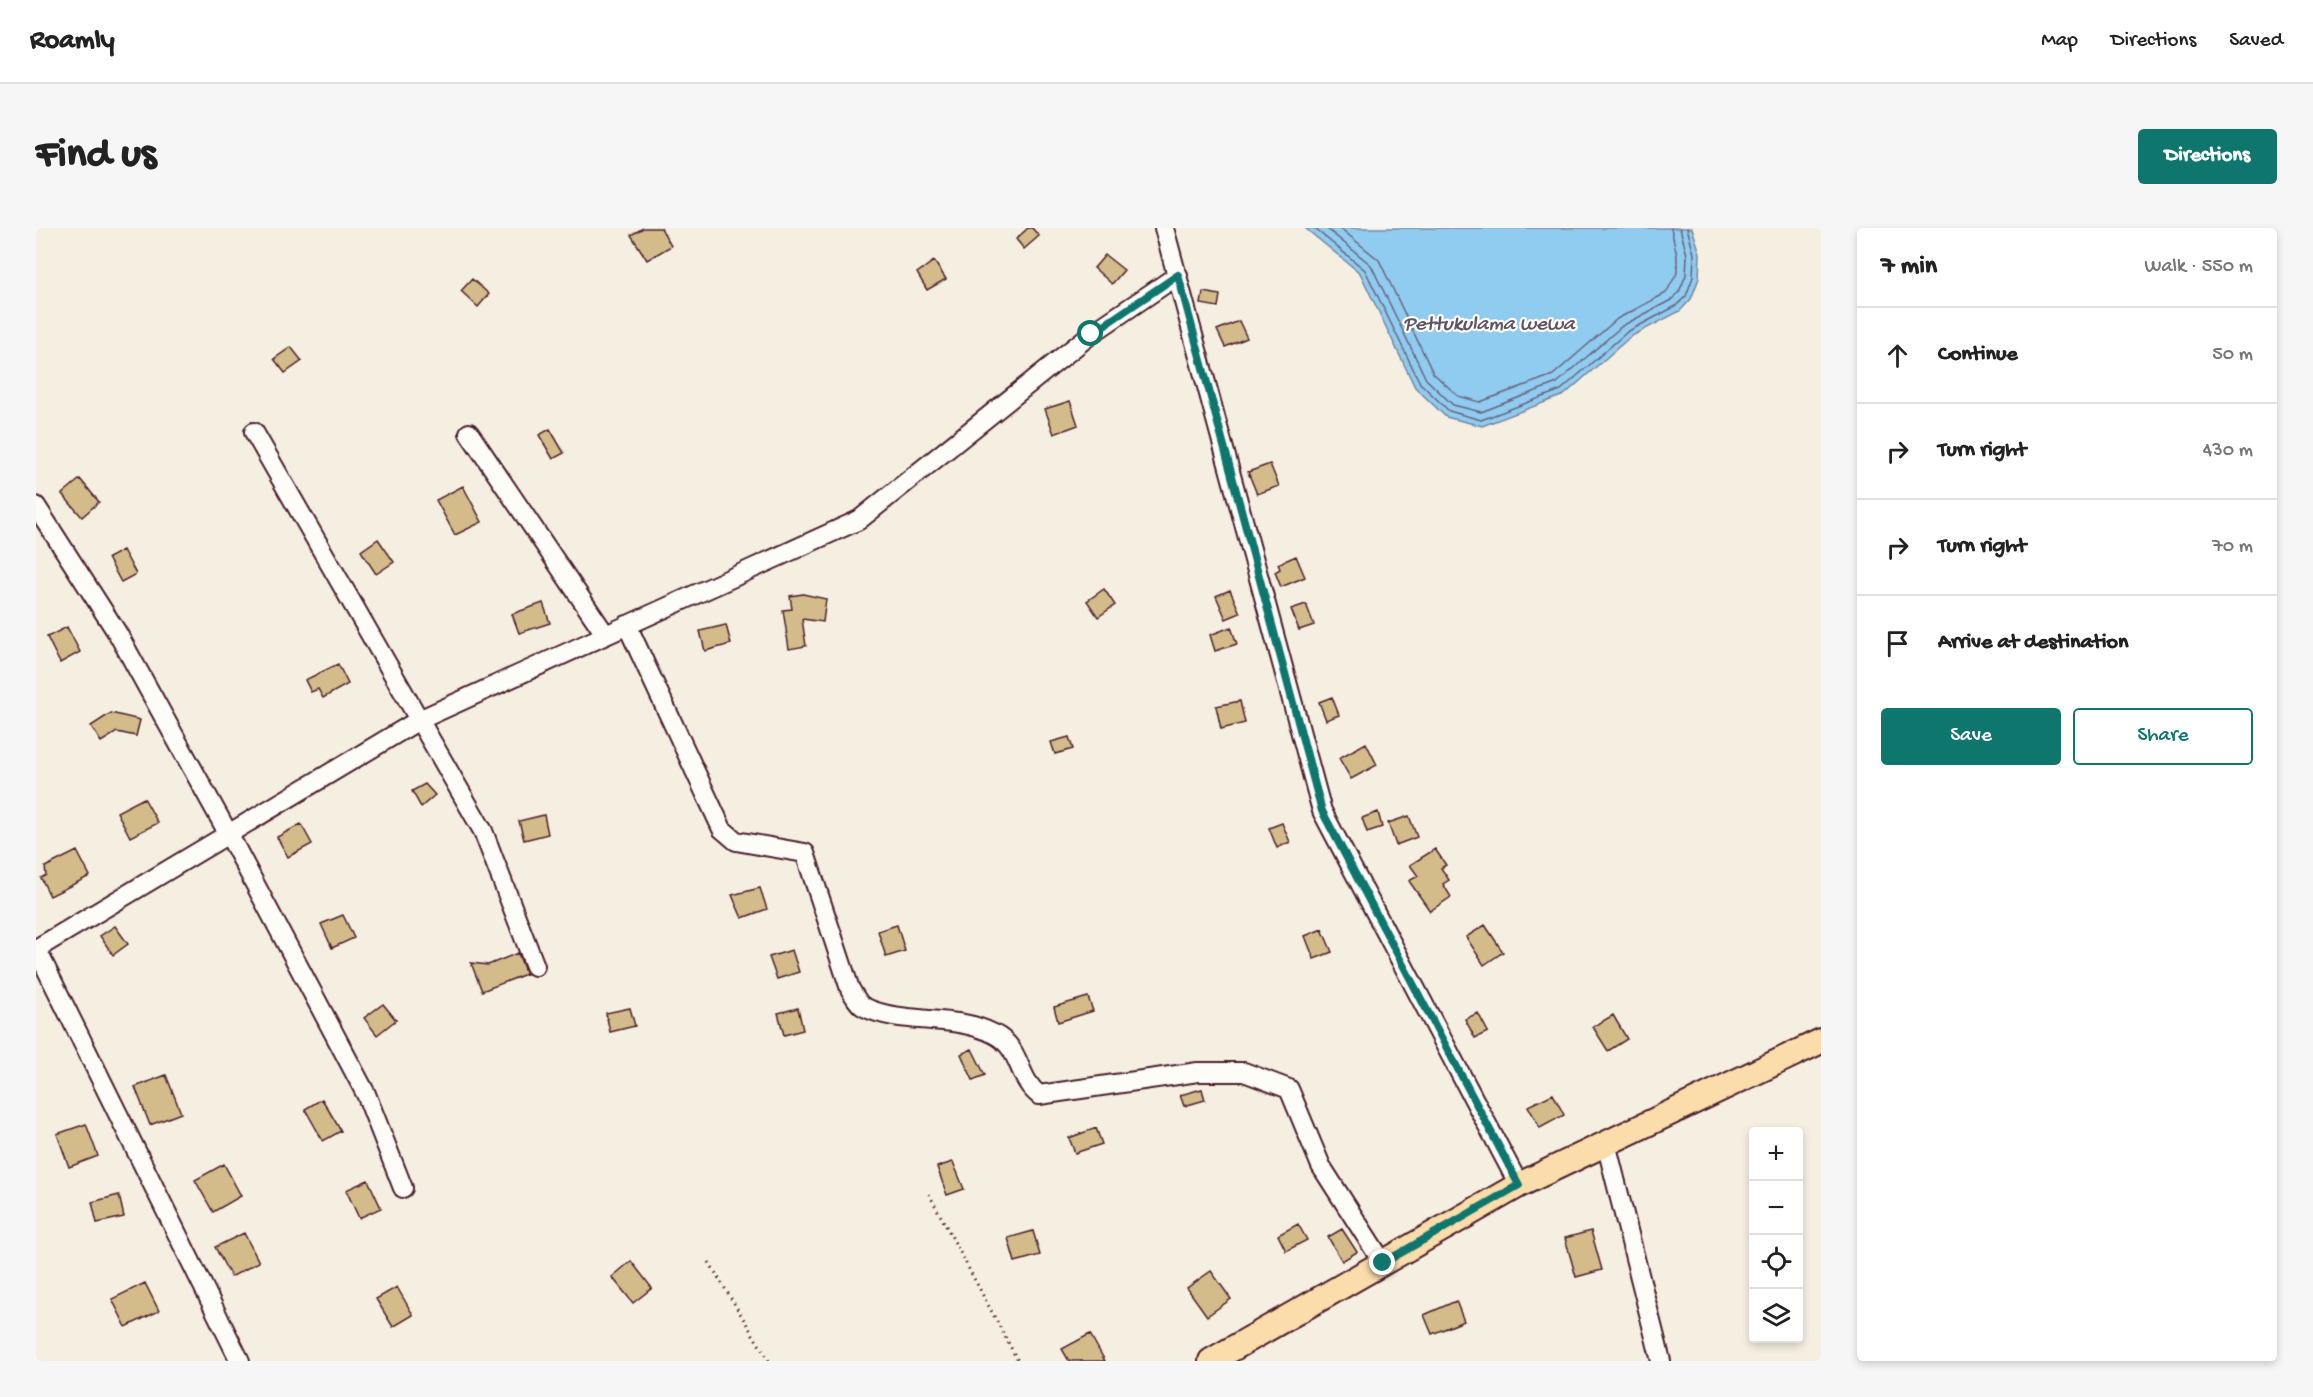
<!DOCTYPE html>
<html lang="en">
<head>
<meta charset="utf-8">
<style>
  :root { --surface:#fff; --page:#f6f6f6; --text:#222; --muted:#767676; --line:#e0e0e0; --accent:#0f766e }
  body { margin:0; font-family:"Gochi Hand",sans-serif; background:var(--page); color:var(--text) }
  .controls { position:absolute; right:18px; bottom:18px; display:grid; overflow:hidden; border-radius:6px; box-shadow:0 3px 9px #0003 }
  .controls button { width:54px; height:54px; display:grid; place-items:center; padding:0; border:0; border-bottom:2px solid var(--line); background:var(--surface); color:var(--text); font:30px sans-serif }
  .stop { position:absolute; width:18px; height:18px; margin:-14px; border:4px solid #0f766e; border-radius:50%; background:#fff }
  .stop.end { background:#0f766e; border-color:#fff; box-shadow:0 2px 6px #0008 }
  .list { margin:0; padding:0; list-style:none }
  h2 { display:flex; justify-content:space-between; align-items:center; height:78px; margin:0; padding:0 24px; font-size:26px }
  h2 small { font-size:20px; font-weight:400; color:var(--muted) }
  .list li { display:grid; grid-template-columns:39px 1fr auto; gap:18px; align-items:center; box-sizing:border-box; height:96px; padding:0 24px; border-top:2px solid var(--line) }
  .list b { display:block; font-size:22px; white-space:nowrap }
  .list em { font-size:20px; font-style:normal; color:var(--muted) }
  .actions { display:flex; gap:12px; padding:18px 24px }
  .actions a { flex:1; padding:14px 0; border:2px solid var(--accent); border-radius:6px; text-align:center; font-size:21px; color:var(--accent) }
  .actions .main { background:var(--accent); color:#fff }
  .icon { flex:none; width:33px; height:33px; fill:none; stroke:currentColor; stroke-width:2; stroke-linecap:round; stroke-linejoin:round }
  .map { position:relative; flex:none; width:1785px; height:1133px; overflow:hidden; border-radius:6px }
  header { display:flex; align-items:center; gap:36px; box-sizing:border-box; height:84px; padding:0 30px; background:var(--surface); border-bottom:2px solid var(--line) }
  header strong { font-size:28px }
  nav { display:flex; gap:33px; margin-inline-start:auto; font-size:21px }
  .intro { display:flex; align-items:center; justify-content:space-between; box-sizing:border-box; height:144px; padding:0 36px }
  h1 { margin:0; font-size:42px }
  .button { padding:15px 27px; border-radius:6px; background:var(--accent); color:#fff; font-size:21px; font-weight:700 }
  main { display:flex; gap:36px; padding:0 36px }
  aside { flex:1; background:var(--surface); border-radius:6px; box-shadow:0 3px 9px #0003 }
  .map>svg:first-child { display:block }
</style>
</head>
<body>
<header>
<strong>Roamly</strong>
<nav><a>Map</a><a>Directions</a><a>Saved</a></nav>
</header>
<div class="intro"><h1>Find us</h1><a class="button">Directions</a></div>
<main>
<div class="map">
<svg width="1785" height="1133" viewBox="0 0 1785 1133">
  <rect width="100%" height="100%" fill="#f5efe1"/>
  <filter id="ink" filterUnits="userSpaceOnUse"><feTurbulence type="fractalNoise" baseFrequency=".0167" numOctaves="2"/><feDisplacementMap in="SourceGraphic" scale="12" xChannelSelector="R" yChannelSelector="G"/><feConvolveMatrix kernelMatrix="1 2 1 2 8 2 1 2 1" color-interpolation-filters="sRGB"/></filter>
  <g filter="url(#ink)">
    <path fill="#90cbf0" stroke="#7486a1" stroke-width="1.5" d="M1269,0H1656L1664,25L1663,50L1655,71L1644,83L1594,109L1528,167L1446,198L1410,189L1379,159L1324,45Z"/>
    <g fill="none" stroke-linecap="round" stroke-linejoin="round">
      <path stroke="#66647a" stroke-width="1.5" d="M1278,0L1329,42L1384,155L1413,183L1445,192L1525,162L1591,104L1640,78L1650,68L1657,49L1658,26L1651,0
        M1290,0L1335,37L1390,151L1417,177L1445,184L1521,155L1586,98L1635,72L1643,64L1650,47L1651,27L1644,0
        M1304,0L1343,32L1397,145L1422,168L1444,174L1517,147L1581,91L1630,65L1641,45V28L1635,0"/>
    </g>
    <path fill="#d3bb8a" stroke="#4a1f2b" stroke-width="1.5" d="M607,0H625L635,18L611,32L595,7Z
      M992,0H996L1003,8L988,21L980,11Z
      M1069,27L1088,42L1076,56L1058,40Z
      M898,33L910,51L891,62L881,45Z
      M436,51L453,66L442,79L425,63Z
      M1167,64L1184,67L1182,79L1165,76Z
      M1203,93L1211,110L1189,119L1181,102Z
      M255,119L266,133L249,145L238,131Z
      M1034,173L1042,197L1018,206L1009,181Z
      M514,201L528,225L517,231L503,207Z
      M1234,236L1243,258L1221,266L1212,244Z
      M44,251L63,274L46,289L26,266Z
      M427,258L446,294L419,307L400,272Z
      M342,311L358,334L340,346L325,323Z
      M87,322L100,346L85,354L72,330Z
      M1260,328L1269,349L1245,359L1239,344L1244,341L1242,336Z
      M1068,361L1079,377L1062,389L1051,373Z
      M1194,362L1204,385L1190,391L1180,368Z
      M767,366L790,371L787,394L766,391L770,418L753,421L747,382L756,381L754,368Z
      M507,375L514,395L483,405L476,386Z
      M1270,376L1278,397L1263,402L1255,381Z
      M690,397L695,416L669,423L664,403Z
      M31,399L44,424L24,435L11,409Z
      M1195,399L1201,416L1179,423L1174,407Z
      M302,436L312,456L287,470L282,461L275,464L269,452Z
      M1296,469L1303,487L1290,492L1283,474Z
      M1204,473L1209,495L1185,501L1180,478Z
      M75,485L104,492L100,508L81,504L65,514L55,498Z
      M1033,509L1037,521L1019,526L1015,514Z
      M1330,515L1341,537L1315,551L1303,530Z
      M389,556L399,567L385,579L376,563Z
      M108,570L122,595L94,609L81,584Z
      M1342,584L1346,599L1331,604L1326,590Z
      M508,587L512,606L488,612L483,593Z
      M1373,588L1381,609L1360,617L1352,595Z
      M1246,595L1254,614L1241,620L1233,600Z
      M265,596L276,616L252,629L241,609Z
      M1399,621L1410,637L1405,640L1413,652L1407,656L1415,669L1394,683L1373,653L1382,648L1374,637Z
      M41,623L54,648L14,668L5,650L10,647L9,639Z
      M724,660L731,681L706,690L696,667Z
      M307,687L318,710L296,720L285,696Z
      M861,697L869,723L850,729L842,703Z
      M1449,697L1467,724L1448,737L1430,709Z
      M79,698L92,716L77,727L64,708Z
      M1286,701L1296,724L1278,731L1269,708Z
      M756,722L763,744L741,751L733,729Z
      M482,725L490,746L446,763L435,735L452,737Z
      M1052,769L1057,783L1022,794L1018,779Z
      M347,776L360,792L341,807L328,790Z
      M594,780L599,798L574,804L570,785Z
      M762,780L767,802L748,807L742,785Z
      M1442,785L1452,804L1439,810L1429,791Z
      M1577,787L1591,811L1572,823L1557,799Z
      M936,821L949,847L937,852L925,826Z
      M130,847L145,885L114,897L99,859Z
      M1166,861L1169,872L1148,878L1144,867Z
      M1517,866L1528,887L1504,900L1492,878Z
      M286,871L305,903L287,913L269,881Z
      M50,896L62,928L33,939L21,906Z
      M1060,900L1066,916L1039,925L1033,910Z
      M917,934L928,961L911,967L901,939Z
      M188,936L205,968L177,984L159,952Z
      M332,952L345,980L323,990L310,962Z
      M83,967L88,989L61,995L56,974Z
      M1262,996L1271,1012L1250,1023L1242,1007Z
      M1306,1001L1321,1024L1306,1033L1292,1009Z
      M997,1003L1004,1027L979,1034L972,1010Z
      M1555,1003L1566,1042L1540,1049L1529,1010Z
      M208,1005L223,1034L195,1049L179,1019Z
      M595,1033L616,1060L597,1075L576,1049Z
      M1175,1043L1195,1071L1171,1088L1151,1060Z
      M109,1055L123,1083L90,1099L76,1071Z
      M361,1059L377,1087L357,1099L340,1071Z
      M1420,1073L1428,1093L1396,1106L1388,1087Z
      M1054,1106L1069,1133H1033L1026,1121Z"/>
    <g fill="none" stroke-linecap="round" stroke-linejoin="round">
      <defs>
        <path id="minor" d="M1128,0L1286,583L1483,957
          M218,204L447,603L499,738
          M433,205L569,406
          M0,278L82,406L192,605L330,866L367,960
          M591,397L686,601L700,613L769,625L814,761C818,767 822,776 828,779C867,798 917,785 958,806C986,820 980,849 1003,867L1162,844H1208L1253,861L1285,938L1347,1035
          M0,720L204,1133
          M0,721L383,492L823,292L1055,106L1142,47
          M1570,915L1625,1133"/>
        <path id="major" d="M1175,1133L1483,957L1785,813"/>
      </defs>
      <use href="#minor" stroke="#4a1f2b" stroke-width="22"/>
      <use href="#major" stroke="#4a1f2b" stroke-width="28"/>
      <path stroke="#4a1f2b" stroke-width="3" stroke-dasharray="1.5 4.5" stroke-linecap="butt" d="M893,966L982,1133
        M673,1034L733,1133"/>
      <use href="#minor" stroke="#fdfcf7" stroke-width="18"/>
      <use href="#major" stroke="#faddab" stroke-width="24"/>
    </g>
  </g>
  <g fill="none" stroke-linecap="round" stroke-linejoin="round" filter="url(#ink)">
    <path stroke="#0f766e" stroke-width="8" d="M1055,106L1142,47L1286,583L1483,957L1347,1035"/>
  </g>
  <g text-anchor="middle" stroke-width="4.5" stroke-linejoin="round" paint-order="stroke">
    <g font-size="21" font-style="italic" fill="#5f5366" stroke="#fdfcf7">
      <text x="1453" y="101">Pettukulama wewa</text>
    </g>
  </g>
</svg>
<div class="controls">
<button>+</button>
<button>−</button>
<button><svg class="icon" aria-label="locate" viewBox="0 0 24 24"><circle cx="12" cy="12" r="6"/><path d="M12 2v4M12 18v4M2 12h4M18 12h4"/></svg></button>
<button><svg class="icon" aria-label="layers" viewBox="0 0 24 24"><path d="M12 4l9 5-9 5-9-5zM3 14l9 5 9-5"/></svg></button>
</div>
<div class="stop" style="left:1055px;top:106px"></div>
<div class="stop end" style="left:1347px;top:1035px"></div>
</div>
<aside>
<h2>7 min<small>Walk · 550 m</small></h2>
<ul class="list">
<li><svg class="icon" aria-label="ahead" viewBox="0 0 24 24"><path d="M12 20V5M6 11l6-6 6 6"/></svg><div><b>Continue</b></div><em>50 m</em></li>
<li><svg class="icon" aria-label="right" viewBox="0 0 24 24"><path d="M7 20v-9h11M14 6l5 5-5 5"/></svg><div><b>Turn right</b></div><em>430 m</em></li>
<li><svg class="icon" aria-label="right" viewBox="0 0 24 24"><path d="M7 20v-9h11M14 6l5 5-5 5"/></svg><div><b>Turn right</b></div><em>70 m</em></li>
<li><svg class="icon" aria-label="arrive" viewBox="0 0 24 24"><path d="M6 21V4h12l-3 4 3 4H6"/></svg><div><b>Arrive at destination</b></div></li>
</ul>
<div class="actions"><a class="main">Save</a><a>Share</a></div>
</aside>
</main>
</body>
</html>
